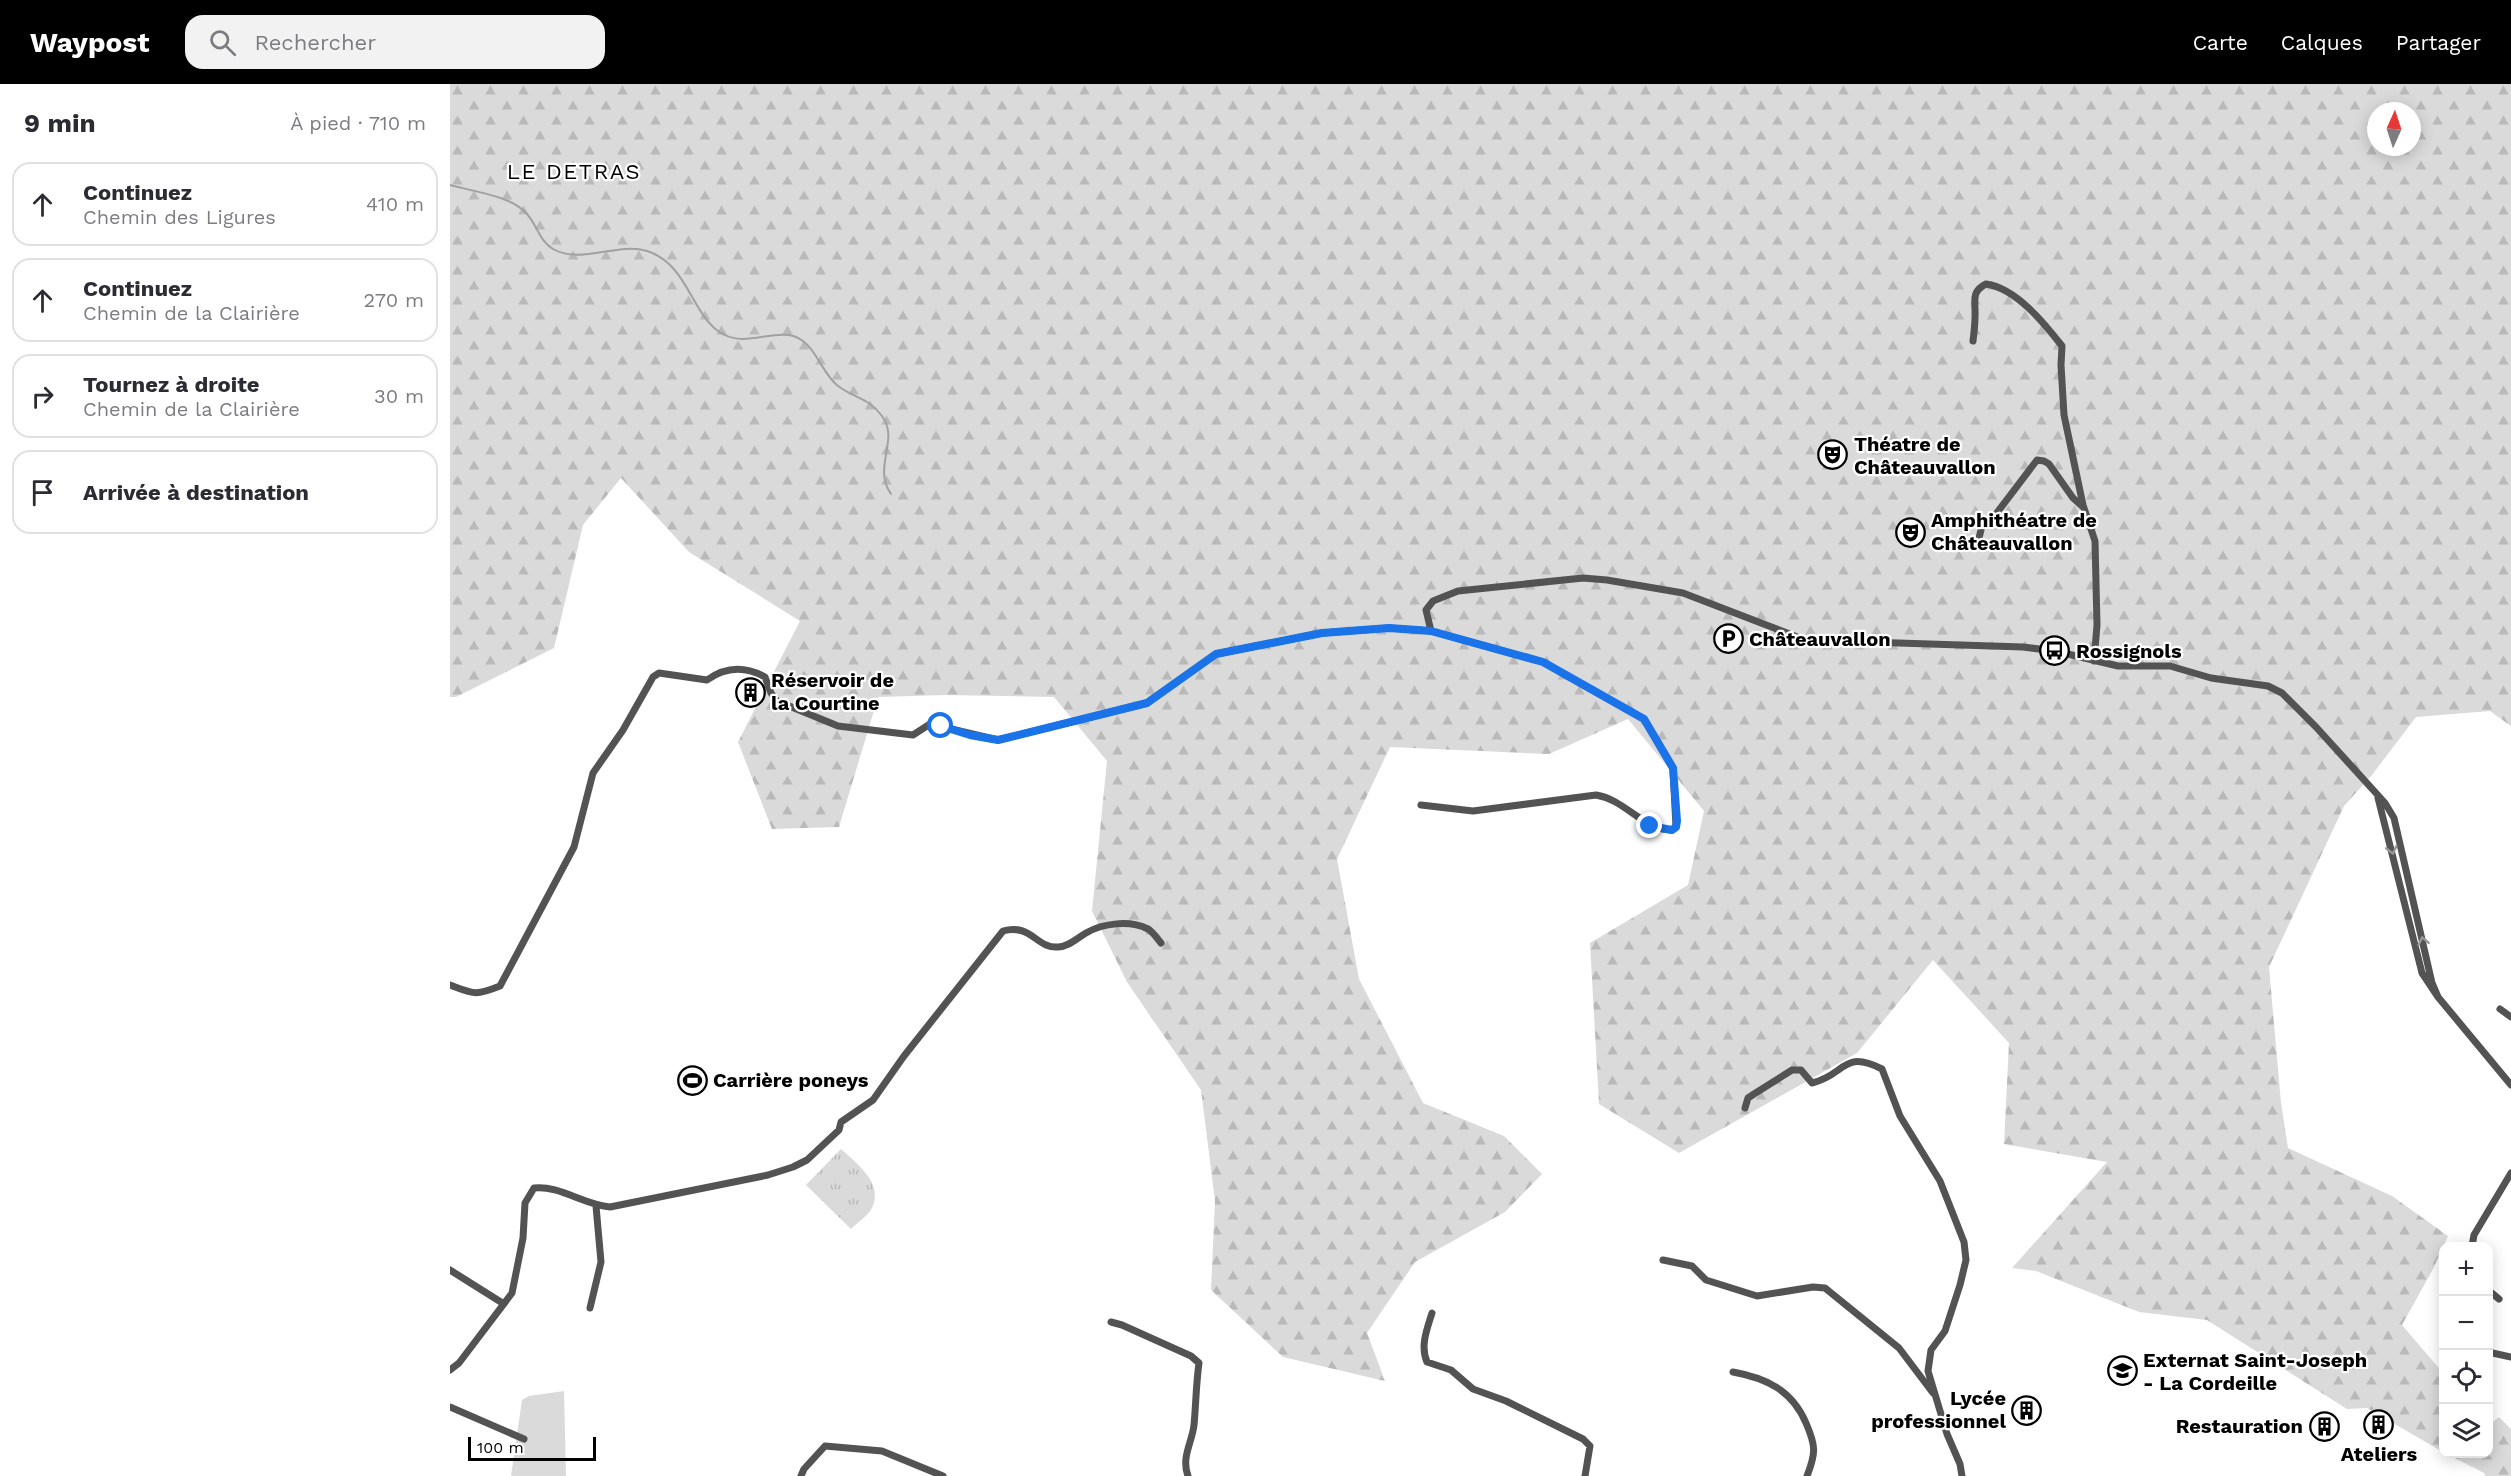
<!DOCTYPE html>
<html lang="fr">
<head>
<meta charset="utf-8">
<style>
  :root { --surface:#fff; --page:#f2f2f3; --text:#2b2b33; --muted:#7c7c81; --line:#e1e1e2; --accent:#000 }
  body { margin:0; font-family:"Work Sans",sans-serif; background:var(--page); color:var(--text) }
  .controls { position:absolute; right:18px; bottom:18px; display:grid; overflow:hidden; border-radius:12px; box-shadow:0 3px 15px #0003 }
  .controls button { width:54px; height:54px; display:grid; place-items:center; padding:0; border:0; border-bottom:2px solid var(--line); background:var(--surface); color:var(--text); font:30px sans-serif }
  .compass { position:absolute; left:1917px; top:18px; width:54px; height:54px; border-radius:50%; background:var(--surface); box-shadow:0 3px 15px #0003; rotate:3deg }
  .scale { position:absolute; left:18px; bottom:15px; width:128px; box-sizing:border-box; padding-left:6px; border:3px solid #000; border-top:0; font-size:16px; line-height:21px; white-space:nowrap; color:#000; -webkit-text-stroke:4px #fff; paint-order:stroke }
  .stop { position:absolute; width:18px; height:18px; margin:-14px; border:4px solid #1a73e8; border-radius:50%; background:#fff }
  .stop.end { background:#1a73e8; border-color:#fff; box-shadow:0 2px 6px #0008 }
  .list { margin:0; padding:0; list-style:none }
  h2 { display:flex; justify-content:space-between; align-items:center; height:78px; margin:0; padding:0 24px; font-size:26px }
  h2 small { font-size:20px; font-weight:400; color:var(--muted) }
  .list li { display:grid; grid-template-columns:39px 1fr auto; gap:18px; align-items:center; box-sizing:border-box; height:84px; margin:0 12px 12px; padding:0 12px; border:2px solid var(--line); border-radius:18px }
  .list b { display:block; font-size:22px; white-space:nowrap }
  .list p { margin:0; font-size:20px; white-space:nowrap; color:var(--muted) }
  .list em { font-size:20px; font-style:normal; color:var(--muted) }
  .icon { flex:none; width:33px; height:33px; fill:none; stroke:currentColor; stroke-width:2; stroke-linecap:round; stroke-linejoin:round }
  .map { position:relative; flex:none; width:2061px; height:1392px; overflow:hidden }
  header { display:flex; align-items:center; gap:36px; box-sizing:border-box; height:84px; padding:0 30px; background:var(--accent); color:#fff }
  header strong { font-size:28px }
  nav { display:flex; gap:33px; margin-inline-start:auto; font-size:21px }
  .search { width:420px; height:54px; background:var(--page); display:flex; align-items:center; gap:15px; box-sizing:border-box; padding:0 21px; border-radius:18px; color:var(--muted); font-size:22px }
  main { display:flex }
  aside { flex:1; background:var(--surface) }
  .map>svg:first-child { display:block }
</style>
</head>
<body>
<header>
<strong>Waypost</strong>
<div class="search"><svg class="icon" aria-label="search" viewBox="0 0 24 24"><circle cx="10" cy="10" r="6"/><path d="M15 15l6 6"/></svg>Rechercher</div>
<nav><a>Carte</a><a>Calques</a><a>Partager</a></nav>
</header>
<main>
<aside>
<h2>9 min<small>À pied · 710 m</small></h2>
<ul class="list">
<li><svg class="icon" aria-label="ahead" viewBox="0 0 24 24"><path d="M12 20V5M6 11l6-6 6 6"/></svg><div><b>Continuez</b><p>Chemin des Ligures</p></div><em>410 m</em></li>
<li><svg class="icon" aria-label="ahead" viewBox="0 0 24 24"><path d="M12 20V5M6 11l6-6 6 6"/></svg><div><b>Continuez</b><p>Chemin de la Clairière</p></div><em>270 m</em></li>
<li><svg class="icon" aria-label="right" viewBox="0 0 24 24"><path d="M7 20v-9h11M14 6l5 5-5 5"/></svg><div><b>Tournez à droite</b><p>Chemin de la Clairière</p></div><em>30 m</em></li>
<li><svg class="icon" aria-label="arrive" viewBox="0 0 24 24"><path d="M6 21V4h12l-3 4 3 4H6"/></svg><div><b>Arrivée à destination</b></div></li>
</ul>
</aside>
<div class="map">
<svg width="2061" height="1392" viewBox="0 0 2061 1392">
  <defs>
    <pattern id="grass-tufts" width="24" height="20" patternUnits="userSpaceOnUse" patternTransform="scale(1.5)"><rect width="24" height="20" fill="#dadada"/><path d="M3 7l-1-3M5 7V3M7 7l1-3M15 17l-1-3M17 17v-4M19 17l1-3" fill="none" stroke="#b9b9b9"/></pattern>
    <pattern id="forest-firs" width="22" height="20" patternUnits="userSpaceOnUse" patternTransform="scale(1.5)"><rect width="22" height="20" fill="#dadada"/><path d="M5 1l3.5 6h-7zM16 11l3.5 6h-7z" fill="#b9b9b9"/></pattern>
  </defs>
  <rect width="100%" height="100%" fill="#fff"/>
  <path fill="url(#grass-tufts)" d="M391,1065C407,1080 434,1099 422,1124C418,1132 407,1139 401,1145L356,1101Z"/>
  <path fill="url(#forest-firs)" fill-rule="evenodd" d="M0,0H2061V642L2040,627L1966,633L1922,691L1894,722L1819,883L1831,1019L1838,1064L1942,1112L1998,1152L1983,1185L1952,1241L1993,1289V1368L1917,1324L1897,1325L1757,1236L1689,1228L1586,1187L1562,1184L1657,1078L1554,1060L1559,959L1483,876L1407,969L1229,1069L1149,1020L1140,859L1238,801L1254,727L1178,635L1099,670L940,663L887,775L909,895L973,1019L1054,1052L1092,1090L1055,1128L965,1178L917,1249L935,1297L833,1273L761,1206L765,1117L751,1006L677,898L642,827L657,677L604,613L495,611L428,613L389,743L322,745L288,658L350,537L239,468L171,394L133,441L104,564L6,613H0ZM1926,27H1962V63H1926Z
    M2049,1333L2061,1345V1392H2035L2034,1389L1997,1370H2038L2039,1341Z"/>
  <path fill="#dadada" d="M252,983L257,1001L233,1009L227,991Z
    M114,1307L116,1392H61L72,1316L79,1312Z"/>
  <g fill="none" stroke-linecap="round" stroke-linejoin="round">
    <path stroke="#a1a1a1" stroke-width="2" d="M0,101C24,108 59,111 76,129C87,140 89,157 103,165C131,181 167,158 197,167C237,180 240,226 268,247C291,264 315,248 339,251C365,255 369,287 388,302C404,314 419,314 432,332C450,356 422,383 441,410"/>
    <path stroke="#535353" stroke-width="7" d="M1523,257C1524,249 1525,241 1525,233C1526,218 1520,208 1536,200C1566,204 1595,240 1612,262L1611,281L1614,331L1633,421L1645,457L1647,541L1644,577
      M1529,454L1533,438L1546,430L1587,376L1594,377L1599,380L1623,414L1633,423
      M981,547L976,526L983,517L1008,507L1133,494L1157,496L1233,509L1355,556L1573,563L1605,567L1668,582H1720L1761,594L1818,602L1832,609L1866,643L1935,719L1944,734L1982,899L1988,913
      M1928,714L1972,889L1988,913L2061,1001
      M0,901C24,910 25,912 50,902L124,763L143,689L173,646L203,593L209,589L257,596C275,583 295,582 315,593L321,609L327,617L388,642L463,651L480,640L548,656L697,619L766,570L872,549L939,544L981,547L1093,578L1194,635L1223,684L1226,743L1222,746C1191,745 1176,716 1146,711L1023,727L971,721
      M2050,925L2061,933
      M1295,1024L1298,1014L1304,1010L1342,986H1351L1362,999C1396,991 1392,965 1432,985L1450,1032L1490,1097L1514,1158L1516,1176L1510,1201L1495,1247L1481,1266L1478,1287L1497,1350L1510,1380L1512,1392
      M2022,1162L2024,1151L2061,1089
      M1213,1176L1242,1182L1256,1196L1307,1212L1363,1203L1375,1204L1449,1264L1483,1309
      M0,1186L54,1220
      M2038,1206L2049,1215
      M140,1224L151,1178L146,1122
      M982,1229C977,1245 970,1262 977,1278L1001,1286L1023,1305L1056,1317L1133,1355L1140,1362L1135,1392
      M661,1238L672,1241L741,1272L749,1279C746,1300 746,1320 744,1341C742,1359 731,1373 738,1392
      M2038,1268L2061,1273
      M0,1286L9,1279L62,1209L73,1154L75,1119L84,1104C109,1101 134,1121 160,1123L318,1091L343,1083L357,1076L389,1046L391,1038L423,1016L454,972L553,847C581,839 587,865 608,863C619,863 627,854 636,849C653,839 680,836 698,845C703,848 707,854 711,859
      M1283,1288C1316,1294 1342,1306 1356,1339C1366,1362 1366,1369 1357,1392
      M0,1323L74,1355
      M351,1392L354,1385L375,1362L432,1367L493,1392"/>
  </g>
  <defs><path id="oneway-chevron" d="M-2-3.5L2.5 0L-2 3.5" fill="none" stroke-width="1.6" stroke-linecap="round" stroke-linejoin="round" transform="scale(1.5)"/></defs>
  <g stroke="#989898">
    <use href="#oneway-chevron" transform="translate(1942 766) rotate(77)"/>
    <use href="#oneway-chevron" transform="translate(1973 857) rotate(-102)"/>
  </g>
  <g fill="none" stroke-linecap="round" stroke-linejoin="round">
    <path stroke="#1a73e8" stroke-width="8" d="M491,642L520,651L548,656L697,619L766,570L872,549L939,544L981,547L1093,578L1194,635L1223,684L1227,737L1226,743L1222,746L1200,742"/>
  </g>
  <defs>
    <symbol id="theatre-ring" viewBox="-11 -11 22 22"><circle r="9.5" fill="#fff" stroke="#000" stroke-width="1.5"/><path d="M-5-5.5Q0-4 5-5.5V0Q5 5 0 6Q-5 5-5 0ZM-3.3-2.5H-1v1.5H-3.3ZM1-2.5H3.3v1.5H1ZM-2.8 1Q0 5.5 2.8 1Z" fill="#000"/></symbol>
    <symbol id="parking-ring" viewBox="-11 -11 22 22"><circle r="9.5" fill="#fff" stroke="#000" stroke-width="1.5"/><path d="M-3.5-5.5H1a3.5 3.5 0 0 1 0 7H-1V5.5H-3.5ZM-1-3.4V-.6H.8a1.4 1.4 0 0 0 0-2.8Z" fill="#000"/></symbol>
    <symbol id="bus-ring" viewBox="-11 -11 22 22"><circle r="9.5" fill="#fff" stroke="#000" stroke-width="1.5"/><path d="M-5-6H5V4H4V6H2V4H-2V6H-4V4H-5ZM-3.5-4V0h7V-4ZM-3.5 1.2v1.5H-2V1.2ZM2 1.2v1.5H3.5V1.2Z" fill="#000"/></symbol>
    <symbol id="building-ring" viewBox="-11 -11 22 22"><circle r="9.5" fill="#fff" stroke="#000" stroke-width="1.5"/><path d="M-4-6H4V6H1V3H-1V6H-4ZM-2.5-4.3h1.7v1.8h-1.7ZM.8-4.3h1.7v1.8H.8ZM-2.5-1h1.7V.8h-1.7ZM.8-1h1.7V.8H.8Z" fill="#000"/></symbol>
    <symbol id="stadium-ring" viewBox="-11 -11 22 22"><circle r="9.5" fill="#fff" stroke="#000" stroke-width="1.5"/><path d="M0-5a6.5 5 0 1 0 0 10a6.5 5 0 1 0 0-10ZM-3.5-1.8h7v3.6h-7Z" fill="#000"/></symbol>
    <symbol id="school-ring" viewBox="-11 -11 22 22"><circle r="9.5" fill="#fff" stroke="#000" stroke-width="1.5"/><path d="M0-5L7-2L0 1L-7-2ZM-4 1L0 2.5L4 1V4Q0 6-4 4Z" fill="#000"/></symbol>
  </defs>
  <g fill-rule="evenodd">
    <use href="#theatre-ring" x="1366" y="354" width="33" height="33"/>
    <use href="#theatre-ring" x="1444" y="432" width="33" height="33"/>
    <use href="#parking-ring" x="1262" y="538" width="33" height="33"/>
    <use href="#bus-ring" x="1588" y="550" width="33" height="33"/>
    <use href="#building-ring" x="284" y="592" width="33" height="33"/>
    <use href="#stadium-ring" x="226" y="980" width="33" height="33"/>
    <use href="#school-ring" x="1656" y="1270" width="33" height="33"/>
    <use href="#building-ring" x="1560" y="1310" width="33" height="33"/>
    <use href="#building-ring" x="1912" y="1324" width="33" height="33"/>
    <use href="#building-ring" x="1858" y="1326" width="33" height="33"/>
  </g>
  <g text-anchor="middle" stroke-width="4.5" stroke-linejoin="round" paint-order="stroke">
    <g font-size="20" font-weight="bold" fill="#000" stroke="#fff" text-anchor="start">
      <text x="1404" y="367">Théatre de<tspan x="1404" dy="23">Châteauvallon</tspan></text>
      <text x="1481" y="443">Amphithéatre de<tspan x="1481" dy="23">Châteauvallon</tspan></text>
      <text x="1299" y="562">Châteauvallon</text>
      <text x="1626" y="574">Rossignols</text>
      <text x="321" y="603">Réservoir de<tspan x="321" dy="23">la Courtine</tspan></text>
      <text x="263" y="1003">Carrière poneys</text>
      <text x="1693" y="1283">Externat Saint-Joseph<tspan x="1693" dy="23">- La Cordeille</tspan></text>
      <text x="1556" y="1321" text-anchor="end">Lycée<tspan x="1556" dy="23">professionnel</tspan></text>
      <text x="1853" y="1349" text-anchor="end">Restauration</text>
      <text x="1929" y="1377" text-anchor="middle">Ateliers</text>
    </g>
    <g font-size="22" letter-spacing="1.5" fill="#000" stroke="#fff">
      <text x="124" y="95">LE DETRAS</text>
    </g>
  </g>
</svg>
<div class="controls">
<button>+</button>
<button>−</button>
<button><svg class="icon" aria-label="locate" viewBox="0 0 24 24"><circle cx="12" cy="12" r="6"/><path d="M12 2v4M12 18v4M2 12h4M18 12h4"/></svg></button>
<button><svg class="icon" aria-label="layers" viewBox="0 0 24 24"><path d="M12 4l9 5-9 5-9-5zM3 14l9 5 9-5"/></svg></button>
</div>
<svg class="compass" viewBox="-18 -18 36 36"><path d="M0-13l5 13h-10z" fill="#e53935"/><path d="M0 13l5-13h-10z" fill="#7c7c81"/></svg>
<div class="scale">100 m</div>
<div class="stop" style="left:491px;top:642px"></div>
<div class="stop end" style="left:1200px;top:742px"></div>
</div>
</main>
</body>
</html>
